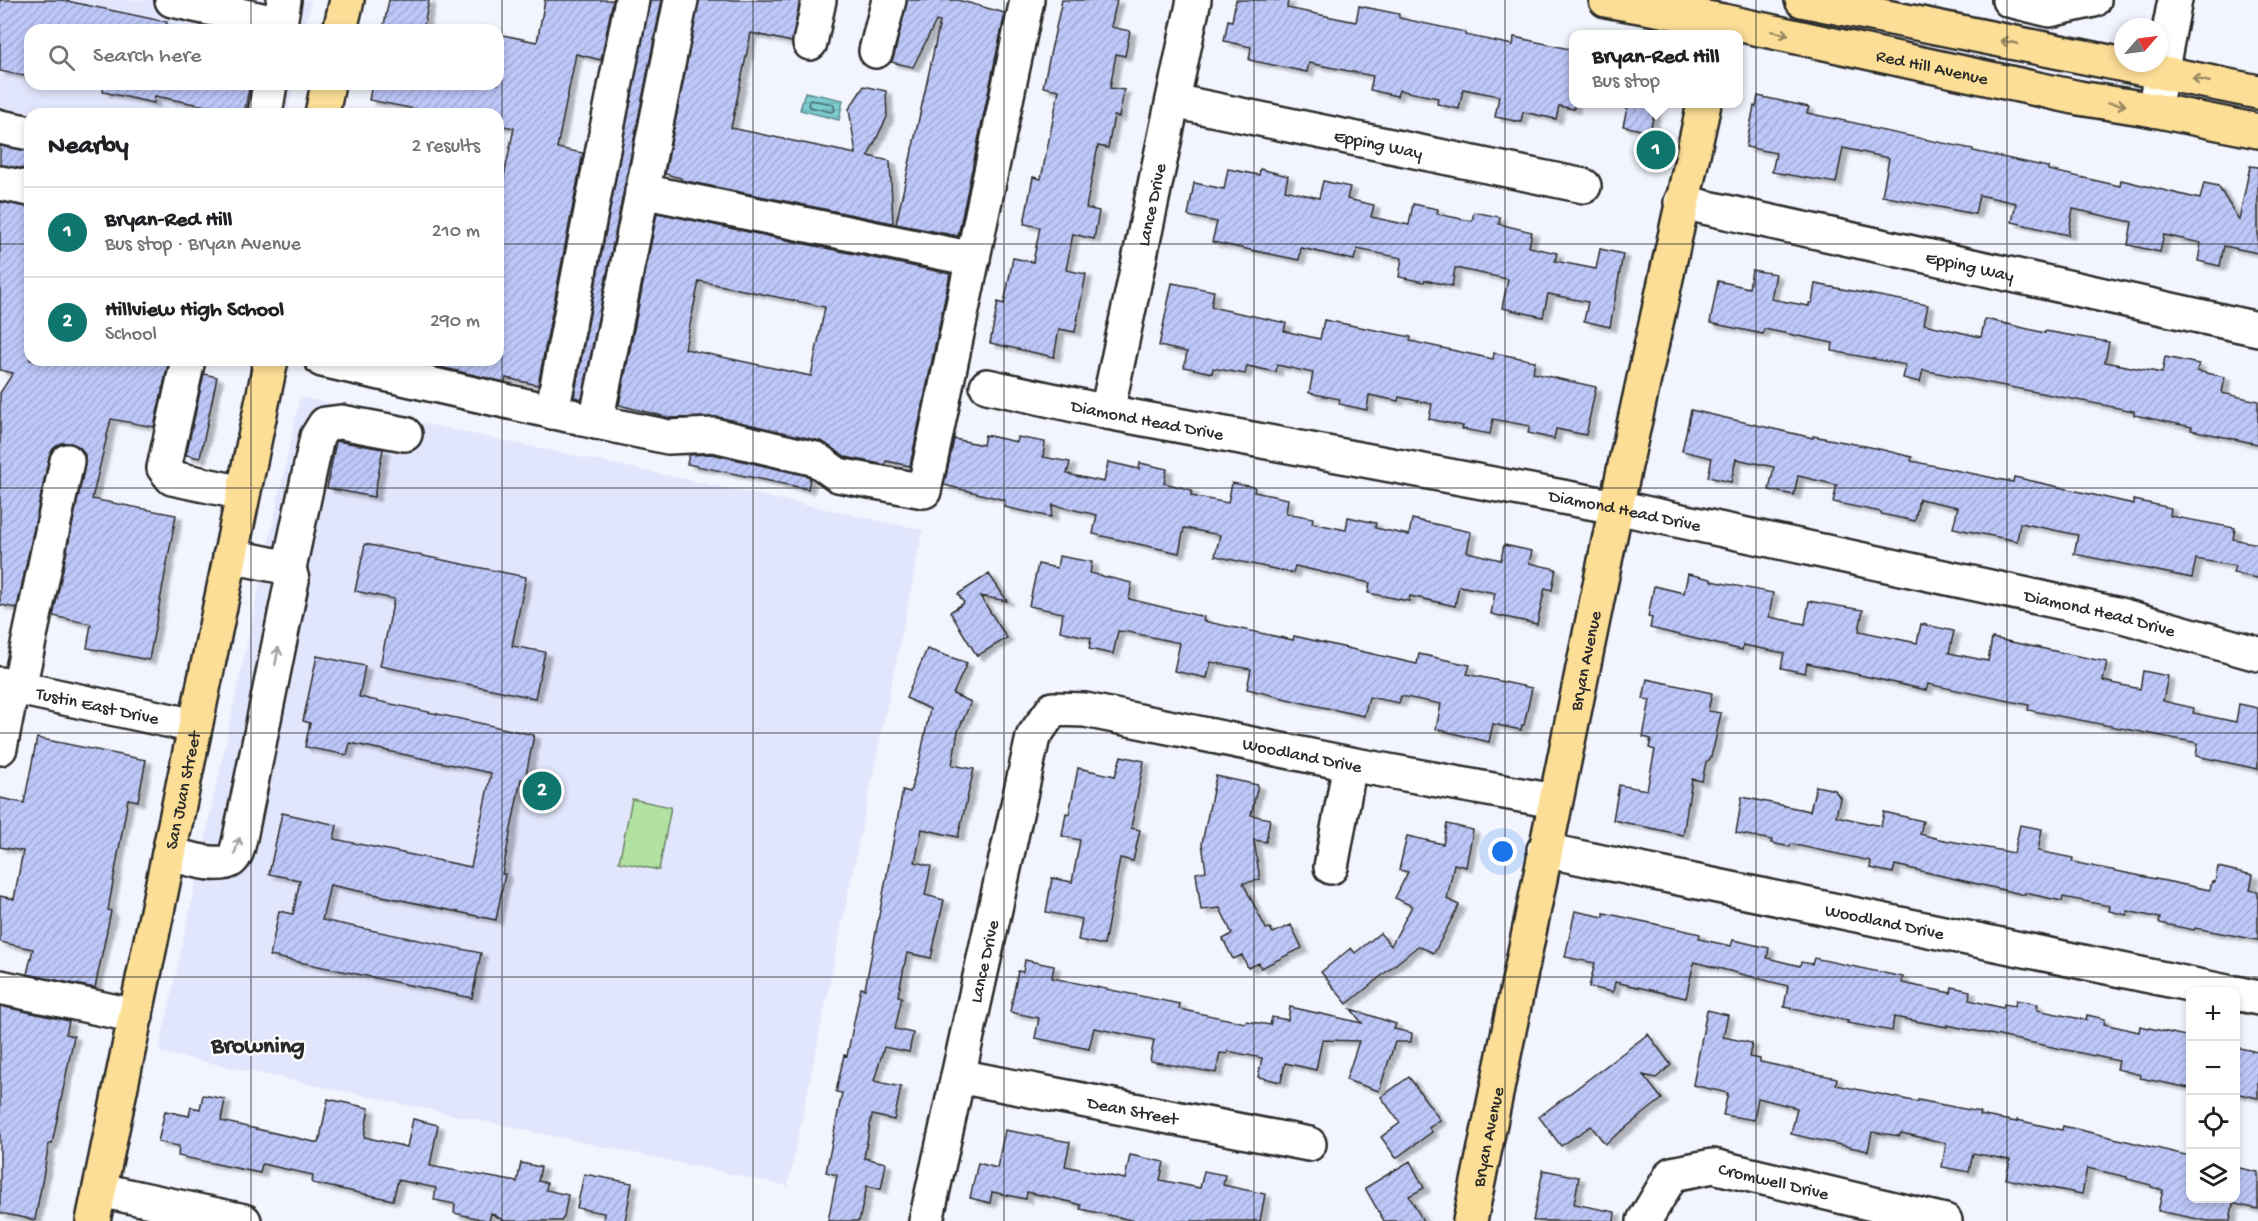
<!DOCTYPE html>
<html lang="en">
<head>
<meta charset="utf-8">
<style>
  :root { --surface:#fff; --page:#f2f2f2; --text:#202124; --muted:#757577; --line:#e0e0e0; --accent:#0f766e }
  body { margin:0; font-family:"Gochi Hand",sans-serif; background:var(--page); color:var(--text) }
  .controls { position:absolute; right:18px; bottom:18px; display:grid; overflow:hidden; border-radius:12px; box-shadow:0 3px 9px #0003 }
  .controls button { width:54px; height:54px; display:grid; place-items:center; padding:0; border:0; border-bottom:2px solid var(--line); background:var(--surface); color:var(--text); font:30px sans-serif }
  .compass { position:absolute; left:2114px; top:18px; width:54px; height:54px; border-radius:50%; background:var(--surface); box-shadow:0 3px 9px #0003; rotate:62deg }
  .you { position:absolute; left:1503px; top:852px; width:21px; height:21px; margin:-15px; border:4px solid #fff; border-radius:50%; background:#1a73e8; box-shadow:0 0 0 9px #1a73e833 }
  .badge { display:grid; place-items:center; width:39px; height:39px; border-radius:50%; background:var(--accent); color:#fff; font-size:20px; font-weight:700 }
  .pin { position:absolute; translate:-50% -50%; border:3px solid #fff; box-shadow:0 2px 6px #0006 }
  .popup { position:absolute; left:1569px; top:30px; width:174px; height:78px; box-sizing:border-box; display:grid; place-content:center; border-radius:12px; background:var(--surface); filter:drop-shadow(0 2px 4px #0005); font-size:20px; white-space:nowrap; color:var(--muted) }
  .popup b { font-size:22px; color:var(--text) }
  .popup::after { content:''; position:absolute; left:50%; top:100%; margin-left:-12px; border:12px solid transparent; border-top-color:var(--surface) }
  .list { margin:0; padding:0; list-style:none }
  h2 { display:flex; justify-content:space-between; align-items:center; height:78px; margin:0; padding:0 24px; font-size:26px }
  h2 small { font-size:20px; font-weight:400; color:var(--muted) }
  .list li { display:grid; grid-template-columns:39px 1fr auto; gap:18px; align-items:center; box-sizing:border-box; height:90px; padding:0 24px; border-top:2px solid var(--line) }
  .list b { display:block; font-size:22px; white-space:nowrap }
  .list p { margin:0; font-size:20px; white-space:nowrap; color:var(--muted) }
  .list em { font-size:20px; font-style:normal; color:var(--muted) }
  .icon { flex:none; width:33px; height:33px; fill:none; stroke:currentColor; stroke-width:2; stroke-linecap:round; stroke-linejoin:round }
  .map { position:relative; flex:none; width:2258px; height:1221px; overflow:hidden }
  .search { position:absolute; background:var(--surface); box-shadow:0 3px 9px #0003; left:24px; top:24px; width:480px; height:66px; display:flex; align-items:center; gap:15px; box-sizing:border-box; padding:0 21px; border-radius:18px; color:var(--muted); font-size:22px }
  .panel { position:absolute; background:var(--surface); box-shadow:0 3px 9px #0003; left:24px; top:108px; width:480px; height:258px; border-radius:18px }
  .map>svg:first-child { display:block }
</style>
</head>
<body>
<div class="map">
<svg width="2258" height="1221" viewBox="0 0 2258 1221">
  <defs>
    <pattern id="water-rules" width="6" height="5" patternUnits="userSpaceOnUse" patternTransform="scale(1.5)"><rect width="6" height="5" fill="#7ccdd2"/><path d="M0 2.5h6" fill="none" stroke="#6bb0b4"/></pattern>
    <pattern id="building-hatch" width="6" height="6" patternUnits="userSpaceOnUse" patternTransform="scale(1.5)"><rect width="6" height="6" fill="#bdc7f8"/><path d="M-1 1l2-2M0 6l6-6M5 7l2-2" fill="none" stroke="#a3abd5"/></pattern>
    <filter id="shadow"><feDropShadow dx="6" dy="4" stdDeviation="1.5" flood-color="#0004"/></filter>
  </defs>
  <rect width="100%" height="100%" fill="#f2f4fe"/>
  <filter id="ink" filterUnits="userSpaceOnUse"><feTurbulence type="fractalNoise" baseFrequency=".0167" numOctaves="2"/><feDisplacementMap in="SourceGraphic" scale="12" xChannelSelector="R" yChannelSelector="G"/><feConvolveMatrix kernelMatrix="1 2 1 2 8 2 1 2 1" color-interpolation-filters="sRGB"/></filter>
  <g filter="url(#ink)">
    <path fill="#e2e6fc" d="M0,0H311L305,30H30V84H294L287,114H30V147L0,141Z
      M300,397L923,530L788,1186L159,1052Z"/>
    <path fill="#b2e2a2" stroke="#6e8666" stroke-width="1.5" d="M632,799L671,807L659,870L619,862Z"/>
    <path fill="url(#water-rules)" stroke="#5c8c8f" stroke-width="1.5" d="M805,92L843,100L839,120L800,110Z"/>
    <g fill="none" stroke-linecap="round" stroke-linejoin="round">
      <path stroke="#4b6c6e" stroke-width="1.5" d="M810,100L833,104L835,110L831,112L810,107L808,104Z"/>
    </g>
    <path fill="url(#building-hatch)" stroke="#2b2b2b" stroke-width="1.5" fill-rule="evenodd" filter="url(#shadow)" d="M0,0H62L167,22L166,30H30V77L0,71Z
      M389,0H429L423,30H383Z
      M545,0H613L601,60L576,54L557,148L583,153L538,385L506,378L505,382L427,364V360H498V205L514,128L498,125V114H440L369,100L372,84H498V34L537,42Z
      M650,0H662L582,399L574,397Z
      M699,0H800L792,42L751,33L731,128L856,154L849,109L864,86L886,91L887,117L868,156L890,161L893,223L681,180V178L665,174Z
      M907,0H958L1005,13L958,236L896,224L940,22L936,21L913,67L891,62L894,56Z
      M1062,0H1117L1111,27L1130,31L1125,56L1116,54L1110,88L1124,90L1119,117L1114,116L1108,148L1098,146L1086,208L1099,211L1094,239L1073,234L1066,270L1086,274L1075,332L1059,329L1054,357L990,343L998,302L1004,304L1013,258L1033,262L1040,227L1024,224L1033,177L1041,179L1059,90L1043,87Z
      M1236,0H1288L1287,8L1356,22L1359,6L1399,14V18L1465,32V35L1513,45L1514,37L1574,50V109L1559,106L1556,119L1523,112L1521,122L1495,117L1499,96L1463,89L1459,109L1437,104L1438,98L1399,90L1397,96L1370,90L1373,76L1309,63L1307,72L1249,60L1251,47L1224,41L1228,20L1232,21Z
      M104,84H250L244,114L155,96L154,103L103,92Z
      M1758,96L1809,107L1807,113L1869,126V128L1973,149V151L2048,167V170L2120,186L2121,180L2200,199L2204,183L2218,186L2239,220L2250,166L2258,167V253L2224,246L2220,266L2198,261L2201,243L2164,235L2160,252L2128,245L2132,222L2073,209L2068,235L2012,222L2016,203L1979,195L1975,214L1882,196L1889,158L1843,148L1836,183L1772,172L1776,153L1746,147L1754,106L1756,107Z
      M1628,104H1656L1650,132L1623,126Z
      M0,146L30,151V170L0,165Z
      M1228,169L1259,175L1260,169L1288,176L1285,190L1319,198L1323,181L1350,187L1347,199L1374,205L1371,217L1409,225L1413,204L1438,209L1437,214L1472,221L1474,212L1500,217L1499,224L1532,232L1529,247L1557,253L1555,261L1596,269L1600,249L1623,254L1610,327L1584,321L1588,302L1548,294L1543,317L1502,308L1508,279L1455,268L1452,286L1425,280L1424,282L1399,277L1402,258L1357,249L1354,260L1301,248L1299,260L1212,242L1217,222L1188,216L1194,183L1224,189Z
      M0,202L30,207V360H169L154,427L111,419L92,499L176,515L149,660L87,648L91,624L53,616L85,465V455L80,447L71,443H61L53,449L49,457L17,608L0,605V393L13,373L0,370Z
      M657,213L950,274L910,466L886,461L885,465L846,457L820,441L718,417L670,418L619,405ZM699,281L825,307L811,376L685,349Z
      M1752,270L1776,274L1771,299L1809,306V303H1812L1815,284L1928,305L1924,324L1981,337L1985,319L2045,333V331L2109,342L2105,362L2162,373L2165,357L2199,364L2197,371L2225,377L2222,393L2258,401V444L2191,430L2192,427L2134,415V411L1923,370L1920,382L1903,378L1906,365L1832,351L1833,343L1764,329L1763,334L1710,323L1718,281L1749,288Z
      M1172,283L1214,291L1211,307L1286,323L1284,331L1320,339L1324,320L1411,337L1410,341L1493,359L1494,353L1535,361L1533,373L1596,387L1586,435L1556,429L1554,439L1528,433L1530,426L1493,419L1490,434L1462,429L1463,426L1429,419L1432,404L1399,397L1398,401L1369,395L1367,410L1339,404L1340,399L1309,393L1313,373L1277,365L1276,372L1247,366L1245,374L1213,368L1212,373L1184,367L1187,352L1159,346Z
      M204,374L217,377L200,458L186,455Z
      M1691,410L1813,438V436L1875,448L1912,457L1911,461L2013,482L2014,477L2134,504V500L2171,508L2170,516L2235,528L2233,539L2258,544V578L2233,573L2235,566L2196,559L2192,578L2074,554L2078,535L2020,523L2017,541L1953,528L1958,507L1919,499L1915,521L1881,514V512L1833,502L1837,485L1798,476L1794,495L1769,490L1774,467L1736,459L1731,482L1708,477L1712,458L1682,451Z
      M985,435L1017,442L1018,437L1045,442L1043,457L1070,462L1067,474L1104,482L1108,462L1139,469L1140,463L1167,469L1164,483L1192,490L1191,496L1228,503L1232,483L1255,487L1254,492L1288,499L1286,513L1313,518L1312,523L1346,530L1348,517L1376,523L1375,528L1409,535L1412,519L1471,532L1467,552L1501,560L1504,545L1532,551L1529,563L1556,569L1552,590L1545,588L1537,624L1491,614L1495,593L1459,586L1455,606L1410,596L1409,601L1368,593L1370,583L1295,566L1293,573L1215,556L1220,535L1184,528L1179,553L1093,534L1097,515L1053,505L1051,517L1004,507L1005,500L944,485L954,439L983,445Z
      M336,441L383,449L374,497L327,488Z
      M712,454L808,476L810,478L808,489L687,464L689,455Z
      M365,544L526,577L512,646L545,652L535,698L380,666L394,599L355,591Z
      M1059,556L1092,562L1090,573L1132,583L1129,599L1204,617L1203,621L1293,640L1294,636L1417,664L1419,654L1470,665L1467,674L1532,688L1524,725H1522L1521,730L1493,724L1489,742L1436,729L1441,704L1401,696L1399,703L1369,697L1364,716L1299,702L1247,689L1251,669L1211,662L1207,678L1174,671L1180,643L1128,632L1118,631L1113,654L1089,649L1091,638L1060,631L1063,613L1029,606L1038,564L1057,568Z
      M989,574L1007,601L980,596L1007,638L977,656L950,612L964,603L958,594Z
      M1688,574L1711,579V581L1773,593L1769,617L1805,624L1809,601L1863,610L1859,631L1917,643L1921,624L1954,631L1949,653L1988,661L1992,638L2107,662L2103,681L2140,689L2143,671L2168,676L2163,701L2194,708L2193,713L2236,722L2239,704L2258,708V769L2196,756L2198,743L2028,710L2029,705L1928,684L1926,690L1807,663L1805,673L1781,668L1784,653L1743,645L1742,650L1650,628L1652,618L1648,617L1654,586L1684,593Z
      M927,649L967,663L953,694L971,702L958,731L952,765L974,769L958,837L922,829L915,862L931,866L925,895L944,900L931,958L907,953L898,996L902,997L895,1029L913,1033L909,1052L884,1047L874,1081L901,1087L894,1120L872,1115L864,1158L886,1163L881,1189L867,1186L859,1221H828L837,1175L826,1172L842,1093L836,1092L844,1055L847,1056L861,988L865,989L903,790L910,792L920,758L930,709L906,698Z
      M317,656L365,666L359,697L534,735L525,780L521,779L502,874H505L496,920L330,885L322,920L481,953L472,998L270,956L279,911L293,914L300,880L269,874L282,813L337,825L334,839L471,867L491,773L350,743L347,755L305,747L310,723L303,721Z
      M1647,679L1712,693L1708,711L1721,713L1714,746L1710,759L1706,762L1702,781L1692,779L1683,835L1613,820L1619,785L1647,790L1655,750L1649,748L1651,739L1643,737L1650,700L1643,699Z
      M37,738L146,760L138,801L128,799L108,910L111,911L95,988L27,974L33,949L0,942V896L14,899L23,851L0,847V798L24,803Z
      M1121,756L1144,761L1131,828L1140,830L1133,861L1120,858L1104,945L1078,940L1082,919L1046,912L1052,878L1072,882L1080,840L1062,836L1066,813L1069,814L1078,768L1115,776Z
      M1216,776L1258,785L1251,815L1270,819L1266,842L1254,840L1260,880L1243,883L1266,929L1270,928L1273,933L1291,925L1302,948L1261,968L1259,963L1248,968L1242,955L1233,959L1223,939L1232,934L1220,908L1201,910L1196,873L1206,871L1202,843Z
      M1816,786L1835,790L1840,798L1836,816L1881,826L1884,812L1923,821L1920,834L1939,839L2014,853L2020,825L2042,829L2038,851L2073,858L2072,862L2210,890L2212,881L2215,882L2218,867L2253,875L2250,890L2258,892V940L2195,928L2194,930L2159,923L2160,918L2127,911V915L2109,911L2110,906L2063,897L2062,901L2025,893V895L1895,865L1893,873L1870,868L1871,861L1791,844L1790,847L1771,843L1772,840L1736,833L1742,797L1810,811Z
      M1447,824L1473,830L1466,867L1454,864L1447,899L1459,905L1434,953L1418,946L1347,1004L1321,972L1351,948L1355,953L1380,933L1391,946L1412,906L1395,898L1408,872L1399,870L1407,836L1443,844Z
      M1575,911L1604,917V913L1683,930L1700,934L1699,939L1731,946L1733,940L1769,948L1767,958L1800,966L1801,962L1812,964L1814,958L1903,977L1902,983L1951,993L1952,987L1970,991L1969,1000L2003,1008L2004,1004L2015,1006L2016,1000L2038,1004L2037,1010L2086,1020L2087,1015L2105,1019L2104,1024L2139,1032L2140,1026L2190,1037V1088L2140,1078L2141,1075L2117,1069L2119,1061L1947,1025V1027L1894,1017L1892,1031L1847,1023L1848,1021L1784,1007L1788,986L1694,962L1686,998L1615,982L1613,992L1589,987L1595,963L1565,957Z
      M1025,960L1054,966L1052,978L1180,1004L1179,1009L1245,1023L1246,1021L1270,1025L1272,1017L1288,1020L1290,1007L1362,1023L1351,1009L1396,1024L1394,1029L1412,1033L1411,1042H1395L1379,1091L1346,1080L1359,1041L1322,1040L1316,1070L1285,1063L1281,1082L1258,1077L1262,1058L1228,1051L1227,1054L1220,1053L1216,1073L1150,1061L1154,1040L1094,1028L1089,1049L1035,1038L1039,1018L1010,1012L1018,971L1023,972Z
      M0,1006L69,1021L66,1034L74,1036L52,1144H49L35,1220L0,1213Z
      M1707,1010L1728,1015L1723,1037L1752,1043L1749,1057L1760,1059V1062L1837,1078L1836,1085L1918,1102V1100L1980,1112L1979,1115L2017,1122V1120L2062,1130L2063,1126L2190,1156V1198H2234L2230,1221H2208L2158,1211L2163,1190L2151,1187V1185L2127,1179V1177L2087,1168L2082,1194L2006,1179L2010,1160L1973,1153L1969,1172L1942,1167L1946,1143L1901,1133L1900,1136L1872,1132L1868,1151L1791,1134L1797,1108L1758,1098L1754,1120L1723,1115L1728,1093L1693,1085Z
      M1648,1034L1671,1065L1656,1078L1643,1075L1662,1099L1605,1144L1591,1126L1561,1146L1539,1117Z
      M2235,1047L2258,1052V1098L2235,1093Z
      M1409,1077L1440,1120L1429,1128L1432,1132L1396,1158L1381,1137L1400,1123L1381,1097Z
      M203,1095L225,1099L221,1121L319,1143L328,1099L369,1108L364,1137L407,1147L413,1119L438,1125L430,1166L517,1182L521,1163L541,1167L538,1181L547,1183L546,1190L568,1195L564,1217L561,1221H504L491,1213L489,1221L454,1213L455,1204L434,1200L436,1188L398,1180L393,1200L312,1183L313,1175L262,1164L260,1173L178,1156L179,1146L158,1142L165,1111L189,1116L191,1107L200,1109Z
      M1005,1130L1070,1142L1065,1166L1125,1179L1130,1155L1164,1162L1160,1180L1200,1188L1204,1171L1225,1175L1223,1185L1265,1194L1260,1221H1136L1080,1209L1081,1205L1070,1202L1027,1192L1026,1199L992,1192L990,1203L970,1198L978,1163L997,1168Z
      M1410,1161L1424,1188L1409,1196L1423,1221H1384L1365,1188Z
      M2235,1167L2258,1172V1209L2235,1204Z
      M1543,1170L1579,1177L1574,1204L1615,1212L1614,1221H1533Z
      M584,1174L632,1183L625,1221H603L604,1213L577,1208Z"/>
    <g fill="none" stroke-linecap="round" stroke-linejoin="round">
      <defs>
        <g id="minor">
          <path d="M172,0L280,24L284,0"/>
          <path d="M2009,0L2050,10L2094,0"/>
          <path d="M810,43L819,0"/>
          <path d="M876,51L889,0"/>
          <path id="s1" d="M1173,101L1584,186"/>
          <path d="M2154,110L2175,0"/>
          <path d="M265,114L270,84"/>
          <path d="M0,127L30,133"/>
          <path d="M0,183L30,189"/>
          <path d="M642,191L973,259"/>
          <path id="s2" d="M1681,202L2258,329"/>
          <path d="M188,360L164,468L172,478L243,493"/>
          <path d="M322,360L572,416"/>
          <path id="s3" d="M987,386L1107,412L1616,507L2116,614L2258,654"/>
          <path d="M552,412L632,0"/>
          <path id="s4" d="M1107,412L1194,0"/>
          <path d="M583,419L668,437L714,435L816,459L838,475L924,491L1027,0"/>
          <path d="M596,422L681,0"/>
          <path d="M289,568L317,437L325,424L341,422L405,434"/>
          <path id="s5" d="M0,684L195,726"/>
          <path d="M19,688L67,461"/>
          <path d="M0,748L12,687"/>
          <path id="s6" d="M1544,850L2227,992"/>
          <path d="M169,854C183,857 219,869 231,860C237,855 238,846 240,838L292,580L289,568L230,556"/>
          <path d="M1331,867L1350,764"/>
          <path d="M0,987L136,1016"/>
          <path d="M2236,993L2258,998"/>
          <path id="s7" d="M958,1076L1309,1144"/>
          <path d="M100,1190L244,1221"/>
          <path id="s8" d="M926,1221L1033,737L1053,709L1085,710L1350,764L1554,801"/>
          <path id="s9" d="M1644,1221L1672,1174L1713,1166L1945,1221"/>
        </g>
        <g id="major">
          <path id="s10" d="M1606,0L1723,21L2079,98L2154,110L2258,131"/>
          <path d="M1802,0L2258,92"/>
          <path d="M340,30L347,0"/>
          <path d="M322,114L328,84"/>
          <path id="s11" d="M93,1221L271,360"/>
          <path id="s12" d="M1470,1221L1616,507L1704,104"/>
        </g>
      </defs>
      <use href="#minor" stroke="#2b2b2b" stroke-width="38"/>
      <use href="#major" stroke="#2b2b2b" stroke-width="38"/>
      <use href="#minor" stroke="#fff" stroke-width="33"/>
      <use href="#major" stroke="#fcde96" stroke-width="33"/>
    </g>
    <defs><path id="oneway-shaft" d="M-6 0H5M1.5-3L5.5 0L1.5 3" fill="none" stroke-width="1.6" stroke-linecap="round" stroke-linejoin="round" transform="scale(1.5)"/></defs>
    <g stroke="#948460">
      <use href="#oneway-shaft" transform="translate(1780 33) rotate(12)"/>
      <use href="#oneway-shaft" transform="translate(2009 42) rotate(-169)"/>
      <use href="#oneway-shaft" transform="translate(2201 80) rotate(-168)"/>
      <use href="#oneway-shaft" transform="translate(2117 104) rotate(9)"/>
    </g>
    <g stroke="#a0a0a0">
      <use href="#oneway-shaft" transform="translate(277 656) rotate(-79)"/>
      <use href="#oneway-shaft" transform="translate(237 846) rotate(-72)"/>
    </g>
  </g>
  <path fill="none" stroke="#2b2b2b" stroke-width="1.5" stroke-opacity="0.55" d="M251,0V30M502,0V1221M753,0V1221M1004,0V1221M1254,0V1221M1505,0V1221M1756,0V1221M2007,0V1221M251,84V114M0,244H30M498,244H2258M251,360V1221M0,488H2258M0,733H2258M0,977H2258"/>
  <g text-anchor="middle" stroke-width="4.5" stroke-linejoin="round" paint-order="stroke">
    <g font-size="18" fill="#2b2b2b" stroke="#fff">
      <text dy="6" stroke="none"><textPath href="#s10" startOffset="333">Red Hill Avenue</textPath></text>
      <text dy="6" stroke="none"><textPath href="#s1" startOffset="210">Epping Way</textPath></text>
      <text dy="6" stroke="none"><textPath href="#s4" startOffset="212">Lance Drive</textPath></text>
      <text dy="6" stroke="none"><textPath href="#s2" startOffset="296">Epping Way</textPath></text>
      <text dy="6" stroke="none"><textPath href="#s3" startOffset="164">Diamond Head Drive</textPath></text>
      <text dy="6" stroke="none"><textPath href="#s3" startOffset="650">Diamond Head Drive</textPath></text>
      <text dy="6" stroke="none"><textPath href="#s3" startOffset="1136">Diamond Head Drive</textPath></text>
      <text dy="6" stroke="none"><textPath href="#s12" startOffset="572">Bryan Avenue</textPath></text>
      <text dy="6" stroke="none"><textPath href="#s5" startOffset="100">Tustin East Drive</textPath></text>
      <text dy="6" stroke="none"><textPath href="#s8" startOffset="784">Woodland Drive</textPath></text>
      <text dy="6" stroke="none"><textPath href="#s11" startOffset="440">San Juan Street</textPath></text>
      <text dy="6" stroke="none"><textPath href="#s6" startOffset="348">Woodland Drive</textPath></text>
      <text dy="6" stroke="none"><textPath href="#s8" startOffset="266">Lance Drive</textPath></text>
      <text dy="6" stroke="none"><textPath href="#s7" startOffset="178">Dean Street</textPath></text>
      <text dy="6" stroke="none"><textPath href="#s12" startOffset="86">Bryan Avenue</textPath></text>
      <text dy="6" stroke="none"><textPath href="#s9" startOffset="159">Cromwell Drive</textPath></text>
    </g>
    <g font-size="24" font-weight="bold" fill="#2b2b2b" stroke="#fff">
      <text x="258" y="1052">Browning</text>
    </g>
  </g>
</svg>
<div class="controls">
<button>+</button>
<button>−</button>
<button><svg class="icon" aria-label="locate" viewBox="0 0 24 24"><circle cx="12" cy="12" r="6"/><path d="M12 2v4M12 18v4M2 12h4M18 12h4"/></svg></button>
<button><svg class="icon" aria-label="layers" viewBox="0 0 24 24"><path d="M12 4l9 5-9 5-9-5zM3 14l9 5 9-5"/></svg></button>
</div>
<svg class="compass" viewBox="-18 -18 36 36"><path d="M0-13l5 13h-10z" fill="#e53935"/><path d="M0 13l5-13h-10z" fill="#757577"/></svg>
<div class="you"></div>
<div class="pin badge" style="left:1656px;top:150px">1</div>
<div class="popup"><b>Bryan-Red Hill</b>Bus stop</div>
<div class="pin badge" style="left:542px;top:791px">2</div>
<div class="search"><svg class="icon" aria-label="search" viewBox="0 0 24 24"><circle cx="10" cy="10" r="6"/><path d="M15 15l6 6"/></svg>Search here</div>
<section class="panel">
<h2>Nearby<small>2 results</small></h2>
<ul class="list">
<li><span class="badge">1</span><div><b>Bryan-Red Hill</b><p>Bus stop · Bryan Avenue</p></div><em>210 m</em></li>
<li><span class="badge">2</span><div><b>Hillview High School</b><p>School</p></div><em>290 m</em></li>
</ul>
</section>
</div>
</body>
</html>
